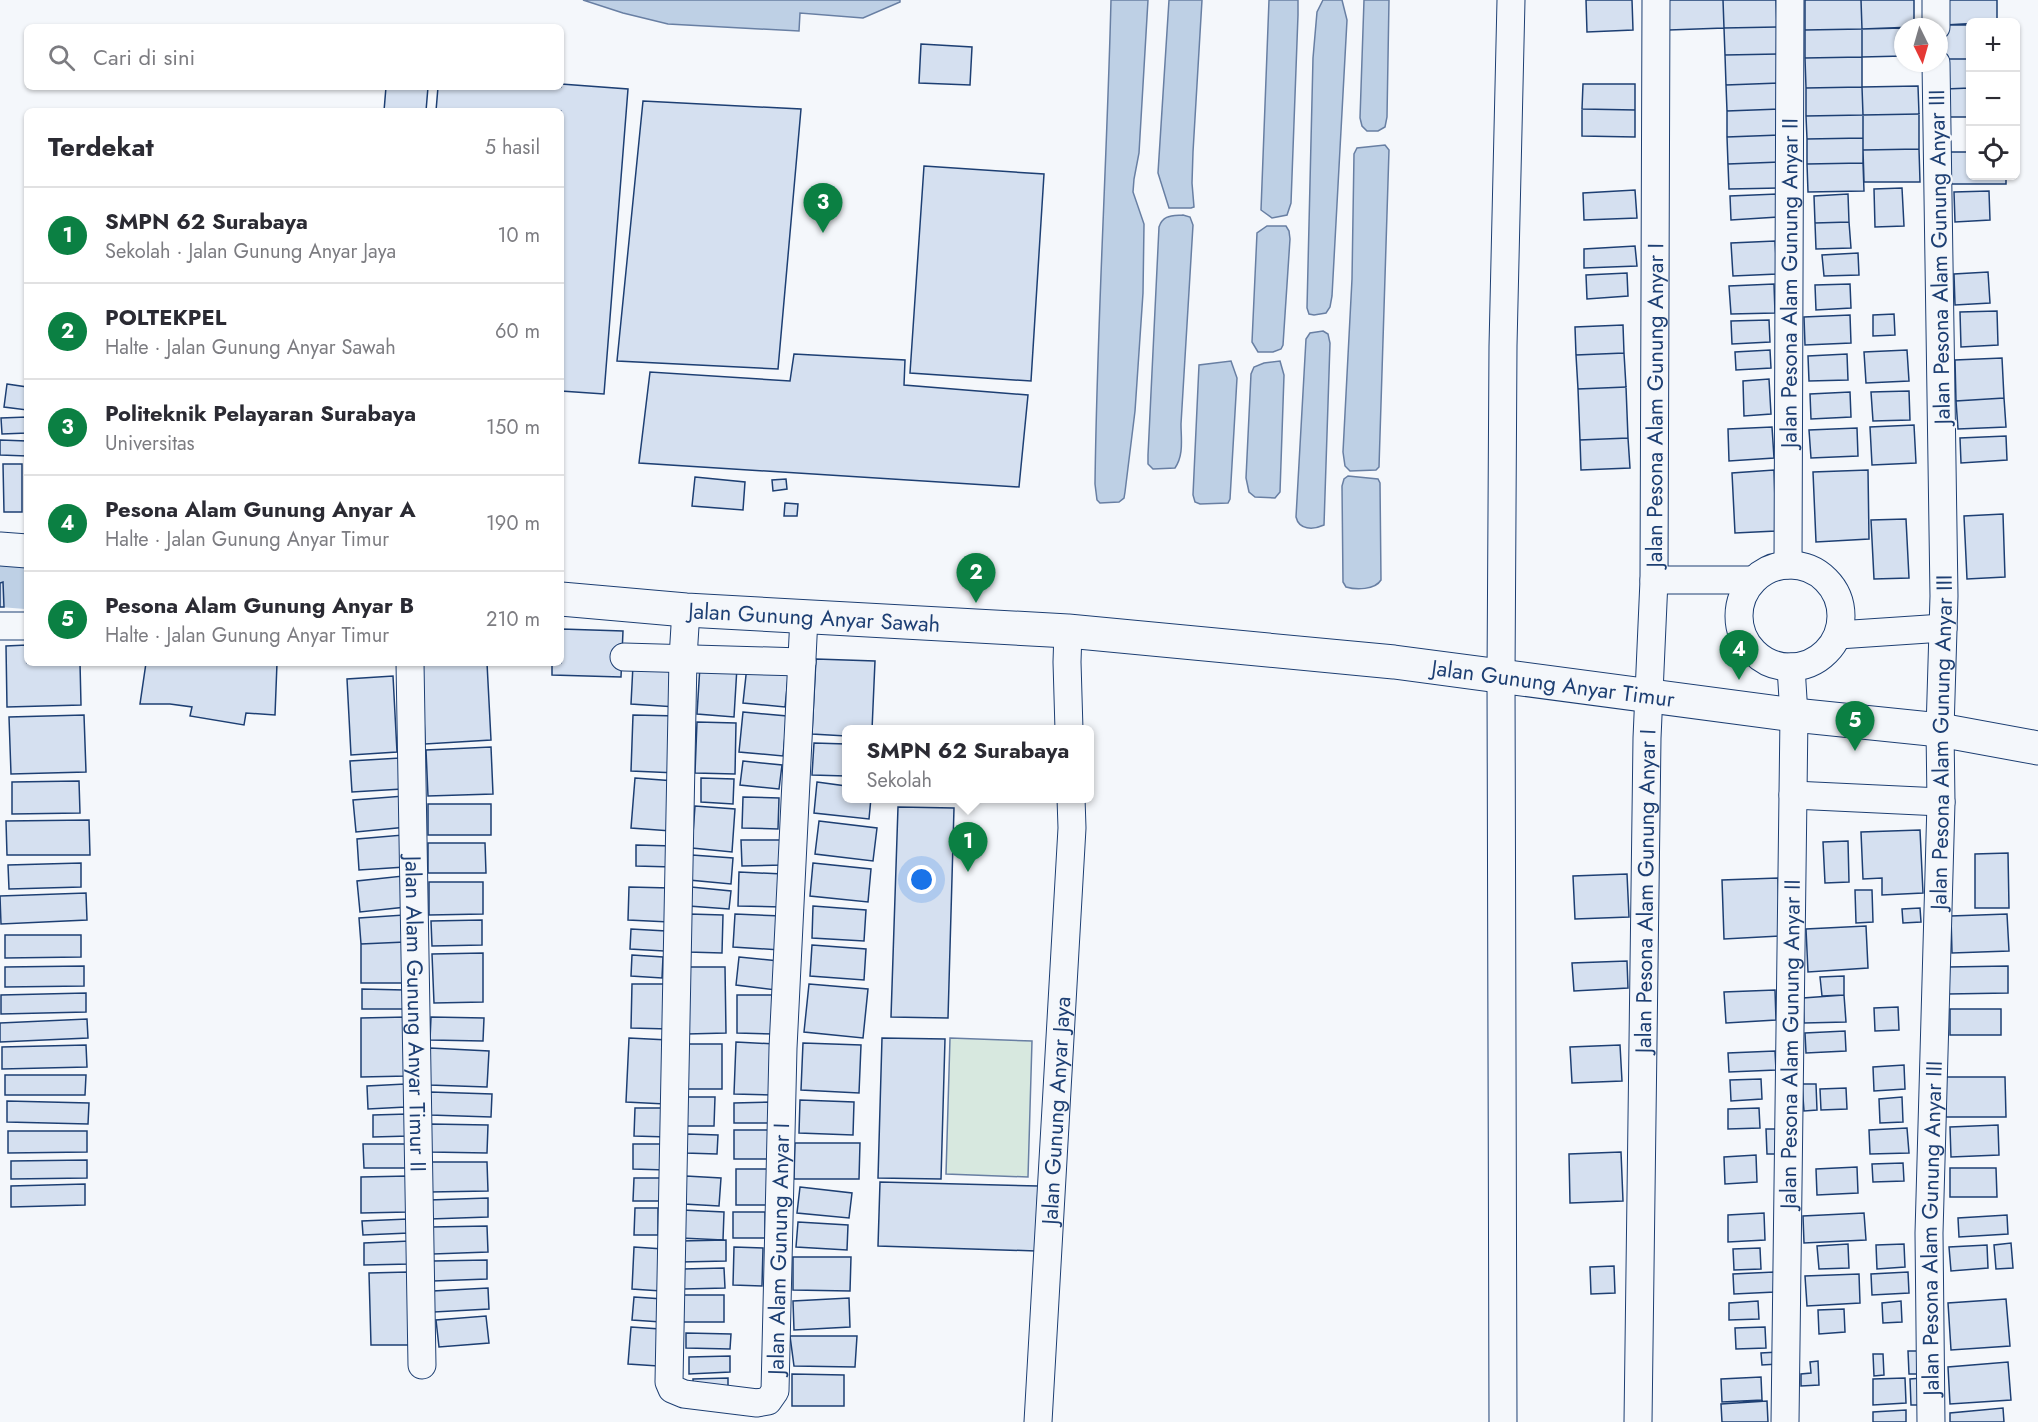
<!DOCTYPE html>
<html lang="id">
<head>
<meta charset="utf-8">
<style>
  :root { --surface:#fff; --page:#f2f2f3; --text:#2b2b33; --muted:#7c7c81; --line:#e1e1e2; --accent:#0b8043 }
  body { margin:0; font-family:Jost,sans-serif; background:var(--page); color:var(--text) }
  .controls { position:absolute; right:18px; top:18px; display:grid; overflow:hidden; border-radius:9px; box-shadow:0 2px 4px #0004 }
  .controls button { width:54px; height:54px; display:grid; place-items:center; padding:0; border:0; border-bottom:2px solid var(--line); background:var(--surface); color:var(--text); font:30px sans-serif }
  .compass { position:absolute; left:1894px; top:18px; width:54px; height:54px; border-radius:50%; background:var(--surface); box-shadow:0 2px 4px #0004; rotate:175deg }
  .you { position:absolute; left:922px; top:880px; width:21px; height:21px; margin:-15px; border:4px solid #fff; border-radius:50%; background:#1a73e8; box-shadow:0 0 0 9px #1a73e833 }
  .badge { display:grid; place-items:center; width:39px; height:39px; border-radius:50%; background:var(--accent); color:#fff; font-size:20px; font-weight:700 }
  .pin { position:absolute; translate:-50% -50px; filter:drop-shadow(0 2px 3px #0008) }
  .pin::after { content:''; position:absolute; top:32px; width:21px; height:18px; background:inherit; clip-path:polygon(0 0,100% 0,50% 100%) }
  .popup { position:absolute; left:842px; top:725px; width:252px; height:78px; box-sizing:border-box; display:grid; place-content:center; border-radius:9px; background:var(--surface); filter:drop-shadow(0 2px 4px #0005); font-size:20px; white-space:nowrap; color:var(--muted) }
  .popup b { font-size:22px; color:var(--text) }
  .popup::after { content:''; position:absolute; left:50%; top:100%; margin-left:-12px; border:12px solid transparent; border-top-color:var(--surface) }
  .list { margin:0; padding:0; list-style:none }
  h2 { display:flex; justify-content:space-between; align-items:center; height:78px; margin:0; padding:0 24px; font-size:26px }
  h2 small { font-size:20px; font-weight:400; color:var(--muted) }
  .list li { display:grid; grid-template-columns:39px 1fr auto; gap:18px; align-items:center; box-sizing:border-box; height:96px; padding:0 24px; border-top:2px solid var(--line) }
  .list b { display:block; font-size:22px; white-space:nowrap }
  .list p { margin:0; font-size:20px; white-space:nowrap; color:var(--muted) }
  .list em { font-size:20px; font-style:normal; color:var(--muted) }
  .icon { flex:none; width:33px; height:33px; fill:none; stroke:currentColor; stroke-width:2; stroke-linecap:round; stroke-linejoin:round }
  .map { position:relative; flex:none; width:2038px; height:1422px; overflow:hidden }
  .search { position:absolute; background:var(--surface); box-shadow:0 2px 4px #0004; left:24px; top:24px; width:540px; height:66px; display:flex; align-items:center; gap:15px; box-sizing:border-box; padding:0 21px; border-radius:9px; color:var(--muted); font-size:22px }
  .panel { position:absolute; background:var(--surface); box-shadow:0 2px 4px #0004; left:24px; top:108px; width:540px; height:558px; border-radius:9px }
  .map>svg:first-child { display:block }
</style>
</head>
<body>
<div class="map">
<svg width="2038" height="1422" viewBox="0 0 2038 1422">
  <rect width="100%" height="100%" fill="#f4f7fb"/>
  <path fill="#d7e8df" stroke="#687fa3" stroke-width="1.5" d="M950,1038L1032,1041L1028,1177L946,1174Z"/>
  <path fill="#bed0e5" stroke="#687fa3" stroke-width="1.5" d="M583,0H900V2L863,18L800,13L799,31L668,24L623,13Z
    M1111,0H1148L1139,153L1134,179L1133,192L1144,224L1143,293L1135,411L1125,492L1124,498L1119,502L1100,503L1097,500L1095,484C1097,322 1107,161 1111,0Z
    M1169,0H1202L1193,152L1192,183L1194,207L1191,208H1169L1158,173Z
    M1269,0H1298V15L1291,203L1287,215L1272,218L1261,210Z
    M1323,0H1342L1347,20L1332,296L1330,307L1326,313L1314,315L1309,314L1307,308L1313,58L1317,12Z
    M1364,0H1389L1387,117L1385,127L1378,131H1367L1362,126L1360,118Z
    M1385,145L1389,150L1379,467L1376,470L1350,471L1345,466L1343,452L1352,279L1354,154L1357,148Z
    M1183,215L1190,217L1193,225L1181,424C1181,439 1184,455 1175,468L1153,469L1148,464V455L1159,227C1163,215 1171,216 1183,215Z
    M1267,226H1286L1289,231L1290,239L1283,345L1281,349L1273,352H1258L1252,342L1257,233Z
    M1323,331L1328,334L1330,343L1324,525C1313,530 1299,530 1296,517L1306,339L1310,333Z
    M1231,361L1237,378L1230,499L1228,503L1200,504L1195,502L1193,495L1199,365Z
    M1280,361L1284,375L1280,492L1275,498L1255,497L1249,492L1246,478L1251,374L1254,367L1264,363Z
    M1348,476L1378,479L1380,483L1381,580C1375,590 1356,590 1346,587L1343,582L1342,486L1344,479Z"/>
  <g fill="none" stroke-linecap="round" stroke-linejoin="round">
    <path stroke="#bed0e5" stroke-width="54" d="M0,580L27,582"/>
  </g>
  <path fill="#d5e0f0" stroke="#1d3f73" stroke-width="1.5" d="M1586,0H1632L1633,30L1587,32Z
    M1668,0H1723L1724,28L1669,30Z
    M1723,0H1776L1777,27L1724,28Z
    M1805,0H1861L1862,29L1805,30Z
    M1861,0H1914V27L1862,29Z
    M1945,0H1997V22L1945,25Z
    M1945,25H1970V59H1945Z
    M1777,27L1778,54L1725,55L1724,28Z
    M1903,28V56L1862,57V29Z
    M1862,29V57L1805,58V30Z
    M921,44L972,47L970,85L919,83Z
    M1778,54L1779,83L1726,85L1725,55Z
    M1862,57V87L1806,88L1805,58Z
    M1945,59H1970V88L1945,89Z
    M1779,83L1780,109L1727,111L1726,85Z
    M561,84L628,89L604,394L561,391V111H436L438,87H561Z
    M1583,84H1635V110L1582,109Z
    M1918,86L1919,114L1863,115L1862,87Z
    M386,87H428L426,111H384Z
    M1862,87L1863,115L1806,116V88Z
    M1970,88V117H1945V89Z
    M643,101L801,109L778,369L617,361Z
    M1582,109L1635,110V137L1582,136Z
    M1780,109L1781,135L1727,137V111Z
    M1919,114V149L1863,150V115Z
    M1863,115V138L1807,139L1806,116Z
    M1781,135V162L1728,164L1727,137Z
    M1863,138V163L1807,164V139Z
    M1919,149L1920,182H1864L1863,150Z
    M1947,152H1970V176H2006V184H1947Z
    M1781,162L1782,188L1729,189L1728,164Z
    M1863,163L1864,191L1808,192L1807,164Z
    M924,166L1044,174L1031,381L910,373Z
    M1902,188L1904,226L1875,227L1874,189Z
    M1635,190L1637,218L1584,220L1583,193Z
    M1989,191L1990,220L1955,222L1954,192Z
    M1777,194L1778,217L1731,220L1730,196Z
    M1848,194L1849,222L1815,223L1814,196Z
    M1849,222L1851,248L1816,249L1815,223Z
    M1775,241L1777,274L1733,276L1731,243Z
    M1635,246L1637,266L1584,268V249Z
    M1858,253L1859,275L1824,276L1822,255Z
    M1988,272L1990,303L1955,305L1954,274Z
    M1627,273L1628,296L1587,299L1586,275Z
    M1774,284L1775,313L1731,314L1729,286Z
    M1850,284L1851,308L1816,310L1815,285Z
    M1997,311L1998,345L1961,347L1960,312Z
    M1894,314L1895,335L1873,336V315Z
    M1850,315L1851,343L1805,345L1804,317Z
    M1769,320L1770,342L1732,344L1731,321Z
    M1623,325L1624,353L1576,355L1575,327Z
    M1770,350L1771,368L1736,370L1735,352Z
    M1907,350L1909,381L1866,383L1864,352Z
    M1624,353L1626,387L1578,389L1576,355Z
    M794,354L905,360L904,385L1028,395L1019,487L639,463L650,372L790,381Z
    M1847,354L1848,380L1809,381L1808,356Z
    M2002,358L2004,398L1956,401L1955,360Z
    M1769,379L1771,414L1744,416L1743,381Z
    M7,384L27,387V410L4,407Z
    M1626,387L1628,438L1580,440L1578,389Z
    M1909,391L1910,420L1873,421L1871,392Z
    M1850,392L1851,417L1811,419L1810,394Z
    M2004,398L2006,427L1958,429L1956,401Z
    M27,417V433L2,434L1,418Z
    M1914,425L1916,463L1872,465L1870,427Z
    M1772,427L1774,458L1729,461L1728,429Z
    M1857,428L1858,456L1811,458L1809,430Z
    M2006,436L2007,460L1961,463L1960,438Z
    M1628,438L1630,468L1581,470L1580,440Z
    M0,440L27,441V456L0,455Z
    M3,464H22V512H4Z
    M1774,470L1776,531L1735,533L1732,473Z
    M1868,470L1869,539L1816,542L1813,472Z
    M695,477L745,482L743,510L692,506Z
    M786,479L787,489L773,491L772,480Z
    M785,503L798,504L797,516H784Z
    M2003,514L2005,577L1967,579L1964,516Z
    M1906,519L1909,578L1874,579L1871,520Z
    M3,582L4,607H0V583Z
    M561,629L623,631L621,677L552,675V663H561Z
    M27,645V663H80L81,705L7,707L6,646Z
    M816,659L875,661L872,730H846V736L812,734Z
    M146,663H277L275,715L246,713L244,725L190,716L192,707L170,704H140Z
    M422,663H487L491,740L425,744Z
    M633,665L679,668L676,707L631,704Z
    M700,666L737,667L734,717L697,714Z
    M747,666L789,669L785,707L743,703Z
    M393,676L397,752L351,755L347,679Z
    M743,712L787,716L783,756L739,752Z
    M84,715L86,772L11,774L9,717Z
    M633,715L679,716L677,773L631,771Z
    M697,722L736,723L735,774L695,773Z
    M814,743L846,744V776L812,775Z
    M491,747L493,794L428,796L426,750Z
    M400,758L402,789L352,792L350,761Z
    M743,761L782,765L779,789L740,785Z
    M635,778L675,781L671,831L631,828Z
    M701,778L734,779L733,804L701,802Z
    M79,781L80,813L12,814V782Z
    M817,782L846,786V798H871L869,819L814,813Z
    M404,796L407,827L356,832L353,800Z
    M743,797L779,798L778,829L742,828Z
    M428,804H491V835H428Z
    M695,806L735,809L732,852L692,848Z
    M898,807L954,808L948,1018L891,1017Z
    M89,820L90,855H7L6,821Z
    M819,821L877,828L873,861L815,854Z
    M1920,830L1923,893L1882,895V878L1863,879L1861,832Z
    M403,835L405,867L359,870L357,839Z
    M741,840H783V865L742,866Z
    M1848,841L1849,882L1825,883L1823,842Z
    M428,843H485L486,873H428Z
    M636,845L674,846L673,867L636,866Z
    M2008,853L2009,908H1975V854Z
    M692,855L733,858L731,884L689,880Z
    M81,863V887L9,889L8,865Z
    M813,863L871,869L868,902L810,896Z
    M739,872L783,874L782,907L738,906Z
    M1627,874L1629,917L1575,919L1573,876Z
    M403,876L406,907L360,912L357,881Z
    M1778,878L1780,936L1724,939L1722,880Z
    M429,882H483V914L429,915Z
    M629,887L670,888L669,922L628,920Z
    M691,887L731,891L729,909L689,906Z
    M1855,890H1872L1873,922L1856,923Z
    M86,893L87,920L1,924L0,896Z
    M813,906L866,910L864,941L812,938Z
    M1920,908L1921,922L1903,923L1902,909Z
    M689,914L723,915L722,953L688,952Z
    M735,914L782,916L780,950L733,947Z
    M2007,914L2009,951L1952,953L1951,916Z
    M404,915L405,942L361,944L359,918Z
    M482,920V945L432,946L431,921Z
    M1866,926L1868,968L1808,972L1806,929Z
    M631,929L666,931L664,951L630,949Z
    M5,935H81V957L5,958Z
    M405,942L403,983H361V944Z
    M812,945L866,949L864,980L810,976Z
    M483,953V1002L434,1003L432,954Z
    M632,955L663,957L662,978L631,976Z
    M739,957L779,961L776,990L736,985Z
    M1627,961L1628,988L1574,991L1572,963Z
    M84,966V986L5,987V967Z
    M2008,966V993L1948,994V967Z
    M686,967H725L726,1033L687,1034Z
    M1844,976V995L1822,996L1820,977Z
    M632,984H670L669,1029L631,1028Z
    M809,984L868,989L863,1038L804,1032Z
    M362,989L404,990V1009H362Z
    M1775,990L1776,1020L1726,1023L1724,992Z
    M86,993V1012L1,1014V995Z
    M737,995H775V1034L737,1033Z
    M1844,995L1846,1022L1804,1023L1803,998Z
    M1898,1007L1899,1030L1875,1031L1874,1008Z
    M1950,1009H2001V1035H1950Z
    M407,1017L408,1076L361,1077V1018Z
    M431,1017L484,1018L483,1041L430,1040Z
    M87,1019L88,1038L0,1042V1023Z
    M1845,1031L1846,1051L1806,1053L1805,1033Z
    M629,1038L668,1040L665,1104L626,1102Z
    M882,1038L945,1039L941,1179L878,1178Z
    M736,1042L775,1044L773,1095L734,1094Z
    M803,1043L861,1045L859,1093L801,1090Z
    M686,1044H722V1089H687Z
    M86,1045L87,1067L2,1069V1047Z
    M1620,1045L1622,1081L1572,1083L1570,1047Z
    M430,1048L489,1051L487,1087L429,1085Z
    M1775,1051L1776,1070L1729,1072L1728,1053Z
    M1904,1065L1905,1089L1874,1091L1873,1067Z
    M5,1075H86L85,1095H5Z
    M1946,1077H2005L2006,1117H1946Z
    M1761,1079L1762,1099L1731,1101L1730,1080Z
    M405,1084L406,1107L368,1109L367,1086Z
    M1802,1084H1816L1817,1110L1804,1111Z
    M1846,1088L1847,1109L1821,1110L1820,1089Z
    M430,1092L492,1094L491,1117L430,1115Z
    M682,1097H715L714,1126H682Z
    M1902,1097L1903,1122L1880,1123L1879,1099Z
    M800,1100L854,1102L853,1135L799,1133Z
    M7,1101L89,1103L88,1124L7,1122Z
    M770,1102V1123H734V1103Z
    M635,1108H668V1137L634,1136Z
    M1759,1108L1760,1128L1728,1129V1109Z
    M408,1114L409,1136L373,1137V1115Z
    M430,1124L488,1125L487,1153L430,1152Z
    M1998,1125L1999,1155L1951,1157L1950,1127Z
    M1907,1128L1909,1153L1870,1154L1869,1130Z
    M1766,1129H1777L1779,1154H1767Z
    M734,1130H770V1159H734Z
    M8,1131H87V1152L8,1153Z
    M686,1134L718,1135L717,1154L685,1153Z
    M795,1143H860L859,1179H794Z
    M363,1144H407L408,1168H364Z
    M633,1144H667L666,1170L633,1169Z
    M1621,1152L1623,1201L1570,1203L1569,1154Z
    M1756,1155L1757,1182L1725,1184L1724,1157Z
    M87,1160V1178L11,1179V1161Z
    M430,1162H487L488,1191L430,1192Z
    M1903,1163L1904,1181L1873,1182L1872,1164Z
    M1857,1167L1858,1193L1817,1195L1816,1169Z
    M1950,1168H1996L1997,1197H1950Z
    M736,1169H772V1205H736Z
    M408,1176V1212L361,1213V1177Z
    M686,1176L721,1178L719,1206L684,1204Z
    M634,1178H666V1201H633Z
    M880,1182L1038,1186L1036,1251L878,1246Z
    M85,1184V1205L11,1207V1186Z
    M800,1187L852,1193L849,1218L797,1213Z
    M488,1198V1217L430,1219L429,1200Z
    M635,1208H658V1235H634Z
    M682,1210L724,1212L723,1240L681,1238Z
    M733,1212H765V1238H733Z
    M1764,1213L1765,1240L1728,1242V1215Z
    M1864,1213L1866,1240L1804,1243L1803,1216Z
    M2007,1215L2008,1234L1959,1237L1958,1218Z
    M408,1219L409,1233L363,1235L362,1221Z
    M798,1222L848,1225L847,1250L796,1247Z
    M487,1226L488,1252L433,1254L432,1227Z
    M726,1240V1261L681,1262V1241Z
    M410,1241V1264L364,1265V1243Z
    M2011,1243L2013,1268L1996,1269L1994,1245Z
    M1848,1244L1849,1268L1819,1269L1817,1246Z
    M1904,1244L1905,1267L1877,1269L1876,1245Z
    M1987,1245L1988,1268L1951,1271L1949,1247Z
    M634,1247L663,1249L661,1291L632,1289Z
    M734,1247L763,1248L762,1286L733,1285Z
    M1760,1248L1761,1269L1734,1270L1733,1249Z
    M793,1257H851L850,1291L793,1290Z
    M487,1260V1279L433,1281V1261Z
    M1614,1266L1615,1293L1591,1294L1590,1267Z
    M724,1268L725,1288L684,1289L683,1269Z
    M408,1272L409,1345H371L369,1273Z
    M1774,1272L1775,1292L1734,1294L1733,1274Z
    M1908,1272L1909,1293L1872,1295L1871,1274Z
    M1859,1274L1860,1303L1807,1306L1805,1276Z
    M488,1288L489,1309L434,1312L433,1291Z
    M680,1295H724V1322H680Z
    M634,1297L663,1299L661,1322L632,1320Z
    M849,1298L850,1327L794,1330L793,1301Z
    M2006,1299L2010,1346L1951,1350L1948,1303Z
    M1758,1301L1759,1319L1729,1320V1303Z
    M1901,1301L1902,1322L1883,1323L1882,1303Z
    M1844,1309L1845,1332L1819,1334L1818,1310Z
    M486,1316L489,1343L439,1347L436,1320Z
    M631,1327L660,1329L658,1366L628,1364Z
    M1765,1327L1766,1348L1736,1349L1735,1328Z
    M686,1333L731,1334L730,1349L686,1348Z
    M790,1336H857L855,1367L794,1366Z
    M1908,1351H1921L1922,1374H1909Z
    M1778,1352V1364L1762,1365L1761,1353Z
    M1873,1354H1883L1884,1375L1874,1376Z
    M730,1356V1372L689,1374V1357Z
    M1818,1361L1819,1385L1801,1386V1374L1811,1373L1810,1362Z
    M2008,1362L2011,1400L1950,1404L1948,1367Z
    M792,1374L844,1375V1406H792Z
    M1761,1377L1762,1400L1722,1402L1721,1379Z
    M728,1378V1388L693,1389V1379Z
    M1905,1378L1906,1403L1873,1405V1379Z
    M1922,1378L1924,1405H1911L1910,1379Z
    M1767,1401L1768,1422H1722L1721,1404Z
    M2003,1408L2004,1422H1950V1413Z
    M1906,1410V1422H1873V1412Z"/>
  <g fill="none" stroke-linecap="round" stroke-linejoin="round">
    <defs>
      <g id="minor">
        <path d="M1936,0V27"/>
        <path id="s1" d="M1788,565L1790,0"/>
        <circle cx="1790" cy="616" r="51"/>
        <path d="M1654,580H1753"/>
        <path id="s2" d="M686,610L683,658L669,1382L672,1389L684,1394L757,1403L768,1401L775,1391L783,1048L804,617"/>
        <path d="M0,626H27"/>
        <path d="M1068,631L1067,662L1069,730"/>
        <path d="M1838,635L1943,628"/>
        <path d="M624,657L802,662"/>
        <path id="s3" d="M410,663L422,1365"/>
        <path d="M1793,795L1941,802"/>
        <path id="s4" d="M1038,1422L1072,828L1071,798"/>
        <path d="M1503,1422L1501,677L1503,346L1511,0"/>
        <path id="s5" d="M1638,1422L1647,738L1654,580L1656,0"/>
        <path id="s6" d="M1785,1422L1794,715L1791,667"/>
        <path id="s7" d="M1931,1422L1929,1233L1941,802L1940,730L1944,596L1936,63"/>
      </g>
      <g id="tertiary">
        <path d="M0,549L27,551"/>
        <path id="s8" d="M561,599L686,610L1068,631L1394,662L1794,715L1940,730L2038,748"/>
      </g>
    </defs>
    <use href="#minor" stroke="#1d3f73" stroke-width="29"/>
    <use href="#tertiary" stroke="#1d3f73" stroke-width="35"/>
    <use href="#minor" stroke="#f4f7fb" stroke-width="27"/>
    <use href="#tertiary" stroke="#f4f7fb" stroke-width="33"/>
  </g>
  <g text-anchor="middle" stroke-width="4.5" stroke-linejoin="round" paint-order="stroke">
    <g font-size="22" fill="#1d3f73" stroke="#f4f7fb">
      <text transform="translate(1939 257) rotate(-91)" y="8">Jalan Pesona Alam Gunung Anyar III</text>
      <text dy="8" stroke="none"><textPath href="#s1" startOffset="282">Jalan Pesona Alam Gunung Anyar II</textPath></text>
      <text dy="8" stroke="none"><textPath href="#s5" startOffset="1017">Jalan Pesona Alam Gunung Anyar I</textPath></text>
      <text dy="8" stroke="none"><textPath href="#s8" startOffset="254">Jalan Gunung Anyar Sawah</textPath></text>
      <text dy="8" stroke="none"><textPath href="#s8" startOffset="996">Jalan Gunung Anyar Timur</textPath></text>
      <text dy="8" stroke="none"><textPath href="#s7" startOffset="680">Jalan Pesona Alam Gunung Anyar III</textPath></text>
      <text dy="8" stroke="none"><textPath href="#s5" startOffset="531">Jalan Pesona Alam Gunung Anyar I</textPath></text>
      <text dy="8" stroke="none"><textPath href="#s3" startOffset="351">Jalan Alam Gunung Anyar Timur II</textPath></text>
      <text dy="8" stroke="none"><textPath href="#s6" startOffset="378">Jalan Pesona Alam Gunung Anyar II</textPath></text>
      <text dy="8" stroke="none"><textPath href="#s4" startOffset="312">Jalan Gunung Anyar Jaya</textPath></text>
      <text dy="8" stroke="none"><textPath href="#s7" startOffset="194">Jalan Pesona Alam Gunung Anyar III</textPath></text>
      <text dy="8" stroke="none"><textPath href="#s2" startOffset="1032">Jalan Alam Gunung Anyar I</textPath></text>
    </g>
  </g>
</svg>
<div class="controls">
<button>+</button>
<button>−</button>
<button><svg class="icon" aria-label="locate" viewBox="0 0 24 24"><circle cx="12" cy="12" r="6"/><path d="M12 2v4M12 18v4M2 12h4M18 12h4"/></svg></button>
</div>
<svg class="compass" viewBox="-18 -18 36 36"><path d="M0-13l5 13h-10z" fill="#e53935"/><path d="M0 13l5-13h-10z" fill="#7c7c81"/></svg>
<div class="you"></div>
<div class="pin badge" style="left:968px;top:872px">1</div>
<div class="popup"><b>SMPN 62 Surabaya</b>Sekolah</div>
<div class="pin badge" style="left:976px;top:603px">2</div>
<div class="pin badge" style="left:823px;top:233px">3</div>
<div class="pin badge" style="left:1739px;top:680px">4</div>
<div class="pin badge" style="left:1855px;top:751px">5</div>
<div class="search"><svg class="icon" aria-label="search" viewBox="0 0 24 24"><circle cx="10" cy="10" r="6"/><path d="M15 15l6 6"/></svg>Cari di sini</div>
<section class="panel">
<h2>Terdekat<small>5 hasil</small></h2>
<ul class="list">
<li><span class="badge">1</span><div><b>SMPN 62 Surabaya</b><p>Sekolah · Jalan Gunung Anyar Jaya</p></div><em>10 m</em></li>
<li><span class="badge">2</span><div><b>POLTEKPEL</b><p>Halte · Jalan Gunung Anyar Sawah</p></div><em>60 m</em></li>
<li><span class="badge">3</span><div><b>Politeknik Pelayaran Surabaya</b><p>Universitas</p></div><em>150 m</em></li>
<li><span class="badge">4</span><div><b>Pesona Alam Gunung Anyar A</b><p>Halte · Jalan Gunung Anyar Timur</p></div><em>190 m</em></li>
<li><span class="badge">5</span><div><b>Pesona Alam Gunung Anyar B</b><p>Halte · Jalan Gunung Anyar Timur</p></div><em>210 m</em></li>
</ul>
</section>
</div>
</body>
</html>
